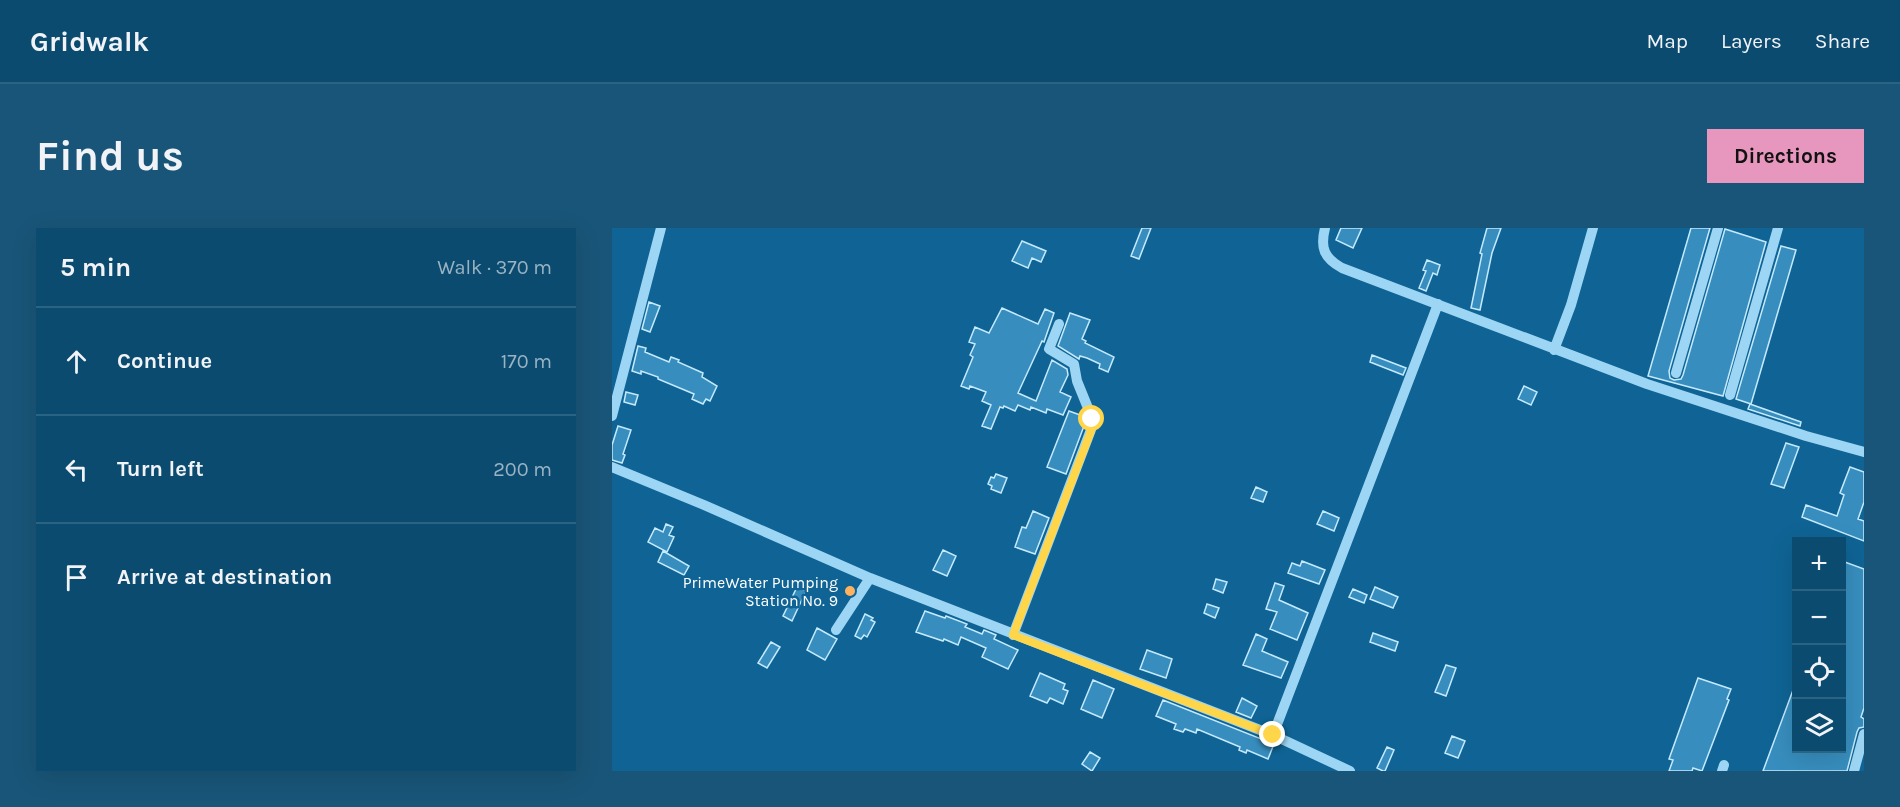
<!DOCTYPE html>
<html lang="en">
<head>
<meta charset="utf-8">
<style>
  :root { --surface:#0b4b70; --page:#195578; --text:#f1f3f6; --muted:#9ab3c3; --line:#2b6383; --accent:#e797bd }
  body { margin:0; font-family:Karla,sans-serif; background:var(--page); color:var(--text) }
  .controls { position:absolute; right:18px; bottom:18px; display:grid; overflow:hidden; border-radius:0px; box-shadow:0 6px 24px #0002 }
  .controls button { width:54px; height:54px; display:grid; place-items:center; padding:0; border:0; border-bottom:2px solid var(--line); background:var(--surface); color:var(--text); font:30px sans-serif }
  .stop { position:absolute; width:18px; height:18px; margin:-14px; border:4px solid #ffd54a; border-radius:50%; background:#fff }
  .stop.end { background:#ffd54a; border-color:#fff; box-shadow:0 2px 6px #0008 }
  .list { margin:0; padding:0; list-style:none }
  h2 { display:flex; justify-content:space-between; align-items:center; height:78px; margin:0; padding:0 24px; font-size:26px }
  h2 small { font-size:20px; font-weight:400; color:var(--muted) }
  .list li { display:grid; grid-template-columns:39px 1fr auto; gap:18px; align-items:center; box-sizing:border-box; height:108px; padding:0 24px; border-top:2px solid var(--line) }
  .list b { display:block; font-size:22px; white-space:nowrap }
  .list em { font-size:20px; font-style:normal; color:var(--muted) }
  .icon { flex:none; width:33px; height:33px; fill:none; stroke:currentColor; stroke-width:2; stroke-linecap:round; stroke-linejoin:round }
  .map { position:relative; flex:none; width:1252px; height:543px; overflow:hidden; border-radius:0px }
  header { display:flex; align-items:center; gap:36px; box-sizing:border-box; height:84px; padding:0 30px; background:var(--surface); border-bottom:2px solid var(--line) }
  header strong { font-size:28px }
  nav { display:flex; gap:33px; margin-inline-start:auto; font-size:21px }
  .intro { display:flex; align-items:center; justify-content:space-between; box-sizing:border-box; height:144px; padding:0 36px }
  h1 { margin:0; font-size:42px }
  .button { padding:15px 27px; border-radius:0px; background:var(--accent); color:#111; font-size:21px; font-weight:700 }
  main { display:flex; gap:36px; padding:0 36px }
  aside { flex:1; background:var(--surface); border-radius:0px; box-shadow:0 6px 24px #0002 }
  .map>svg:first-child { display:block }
</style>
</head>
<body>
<header>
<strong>Gridwalk</strong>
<nav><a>Map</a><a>Layers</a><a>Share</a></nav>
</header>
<div class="intro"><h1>Find us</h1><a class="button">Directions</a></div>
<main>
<aside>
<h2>5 min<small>Walk · 370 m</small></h2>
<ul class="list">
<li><svg class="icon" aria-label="ahead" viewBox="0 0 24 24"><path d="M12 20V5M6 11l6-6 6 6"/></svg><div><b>Continue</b></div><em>170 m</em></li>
<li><svg class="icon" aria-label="left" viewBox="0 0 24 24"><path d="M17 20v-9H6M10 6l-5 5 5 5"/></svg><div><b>Turn left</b></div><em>200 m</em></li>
<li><svg class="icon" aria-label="arrive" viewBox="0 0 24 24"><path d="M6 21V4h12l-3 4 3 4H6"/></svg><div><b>Arrive at destination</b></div></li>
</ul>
</aside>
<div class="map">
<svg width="1252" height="543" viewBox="0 0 1252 543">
  <rect width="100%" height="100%" fill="#0f6495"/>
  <path fill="#378ebe" stroke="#c5eafe" stroke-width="1.5" d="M530,0H539L527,31L519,28Z
    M729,0H750L741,20L724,12Z
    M875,0H889L880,25L868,82L859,80L870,26L868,25Z
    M1079,0H1098L1057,143L1058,150L1062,152L1069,151L1071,147L1113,1L1154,14L1111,168L1036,148Z
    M410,13L434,23L429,34L420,30L416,40L400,33Z
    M1169,18L1184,22L1139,176L1124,171Z
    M815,32L828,37L825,47L821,45L814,63L807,60L814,43L811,42Z
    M37,74L48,78L38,104L30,101Z
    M390,80L426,96L433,81L442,85L432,114L430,113L406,165L424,173L440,132L455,141L456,147L448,164L459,169L451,187L435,181L434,185L419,179L418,182L406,177L403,183L392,178L391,180L388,179L379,201L370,198L379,177L370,173L374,164L358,158L357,161L349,158L361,129L358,127L363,116L357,114L363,99L377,105Z
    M458,85L478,92L470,111L474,113L473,115L502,129L496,144L487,140L488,136L475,130L468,128L467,131L446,118Z
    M26,118L34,120L33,124L57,134L59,129L67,132L66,134L91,145L90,149L105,158L98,173L94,171L91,176L80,171L82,166L46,151V149L29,143V146L20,143Z
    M760,127L794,140L791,147L758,134Z
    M912,158L925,164L919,177L906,171Z
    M14,164L26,167L23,177L12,174Z
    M1138,176L1189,194L1188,198L1136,181Z
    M457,183L471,188L472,198L454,246L435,239Z
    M6,198L19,202L11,226L13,227L10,235L0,232V217Z
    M1174,215L1187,219L1172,260L1159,256Z
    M1238,239L1252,244V274L1246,291L1252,293V313L1190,289L1194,277L1225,288L1232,267L1228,265Z
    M384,246L395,250L389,265L379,261L380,258L376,256L379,249L382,250Z
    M644,259L655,264L651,274L639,270Z
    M421,283L437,290L423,326L403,319L410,299L414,300Z
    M711,283L727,290L722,303L705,296Z
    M54,296L61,299L57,307L62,309L55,324L36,314L43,300L51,304Z
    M331,322L344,328L335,348L321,342Z
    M51,323L77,338L72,347L46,334Z
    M690,333L713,342L707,356L676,345L680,335L688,338Z
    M1230,333L1252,341V480L1249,489L1252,491V499L1247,500L1245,504L1235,543H1151L1184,454L1185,520H1230Z
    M604,351L615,354L611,365L601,361Z
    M663,355L672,358L667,372L696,385L685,412L658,401L665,384L654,381Z
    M185,359L194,363L180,393L171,388Z
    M763,359L786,369L781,380L758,371Z
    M741,361L755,367L752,375L737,369Z
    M595,376L607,380L603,390L592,385Z
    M313,383L333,390L334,388L355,396L353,399L370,406L372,402L384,407L382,411L406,422L396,441L370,429L374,420L349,409L346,417L332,411L331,413L304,404Z
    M253,386L261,390L259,392L263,394L255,409L252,407L249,411L243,408Z
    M205,400L225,411L213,432L195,422Z
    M761,405L786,414L783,423L758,414Z
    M644,406L655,411L650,423L676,434L669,450L631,437Z
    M159,414L168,419L155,440L146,435Z
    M535,422L560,431L554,450L528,441Z
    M834,437L844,440L834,468L823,464Z
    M428,445L453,456L451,461L456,463L451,476L438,470L435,475L418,468Z
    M1086,450L1119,461L1115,471L1117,472L1090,543L1081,540L1080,543H1057L1061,532L1057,531Z
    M481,452L502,461L490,490L469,481Z
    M630,470L645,478L639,490L624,484Z
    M551,472L662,516L656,531L635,522L634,525L627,522L628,519L585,501L584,505L573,501L571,504L562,501L564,496L544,488Z
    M840,508L853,513L846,530L833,525Z
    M775,519L782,522L773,543H771L765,540Z
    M478,524L488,530L480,543L470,536Z"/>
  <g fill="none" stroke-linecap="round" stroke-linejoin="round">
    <path stroke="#9dd6f4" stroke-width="10" d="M713,0C708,20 712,30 730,40L1035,156L1194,208L1252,224
      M942,122L959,77L981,0
      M1064,145L1106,0
      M1118,167L1166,0
      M0,188L49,0
      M0,239L92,277L258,350L661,507L738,543
      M224,402L258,350
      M401,407L480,199L478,185L465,153L462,136L437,121L447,96
      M661,507L826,76
      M1110,543L1112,537
      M1242,543L1252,506"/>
  </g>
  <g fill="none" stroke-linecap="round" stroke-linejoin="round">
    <path stroke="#ffd54a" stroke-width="8" d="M480,191L479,203L401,407L661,507"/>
  </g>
  <circle fill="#ffb260" stroke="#0f6495" stroke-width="2" cx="238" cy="363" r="6"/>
  <g text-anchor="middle" stroke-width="5" stroke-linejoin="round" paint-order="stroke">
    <g font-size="16" fill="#fff" stroke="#0f6495" text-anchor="end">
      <text x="226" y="360">PrimeWater Pumping<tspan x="226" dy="18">Station No. 9</tspan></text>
    </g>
  </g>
</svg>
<div class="controls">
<button>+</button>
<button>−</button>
<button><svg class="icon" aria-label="locate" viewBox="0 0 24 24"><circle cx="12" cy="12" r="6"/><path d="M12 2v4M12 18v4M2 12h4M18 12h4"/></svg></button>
<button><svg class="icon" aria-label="layers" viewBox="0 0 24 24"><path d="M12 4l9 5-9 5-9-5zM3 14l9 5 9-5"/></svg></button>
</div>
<div class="stop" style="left:480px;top:191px"></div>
<div class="stop end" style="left:661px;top:507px"></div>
</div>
</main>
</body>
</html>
